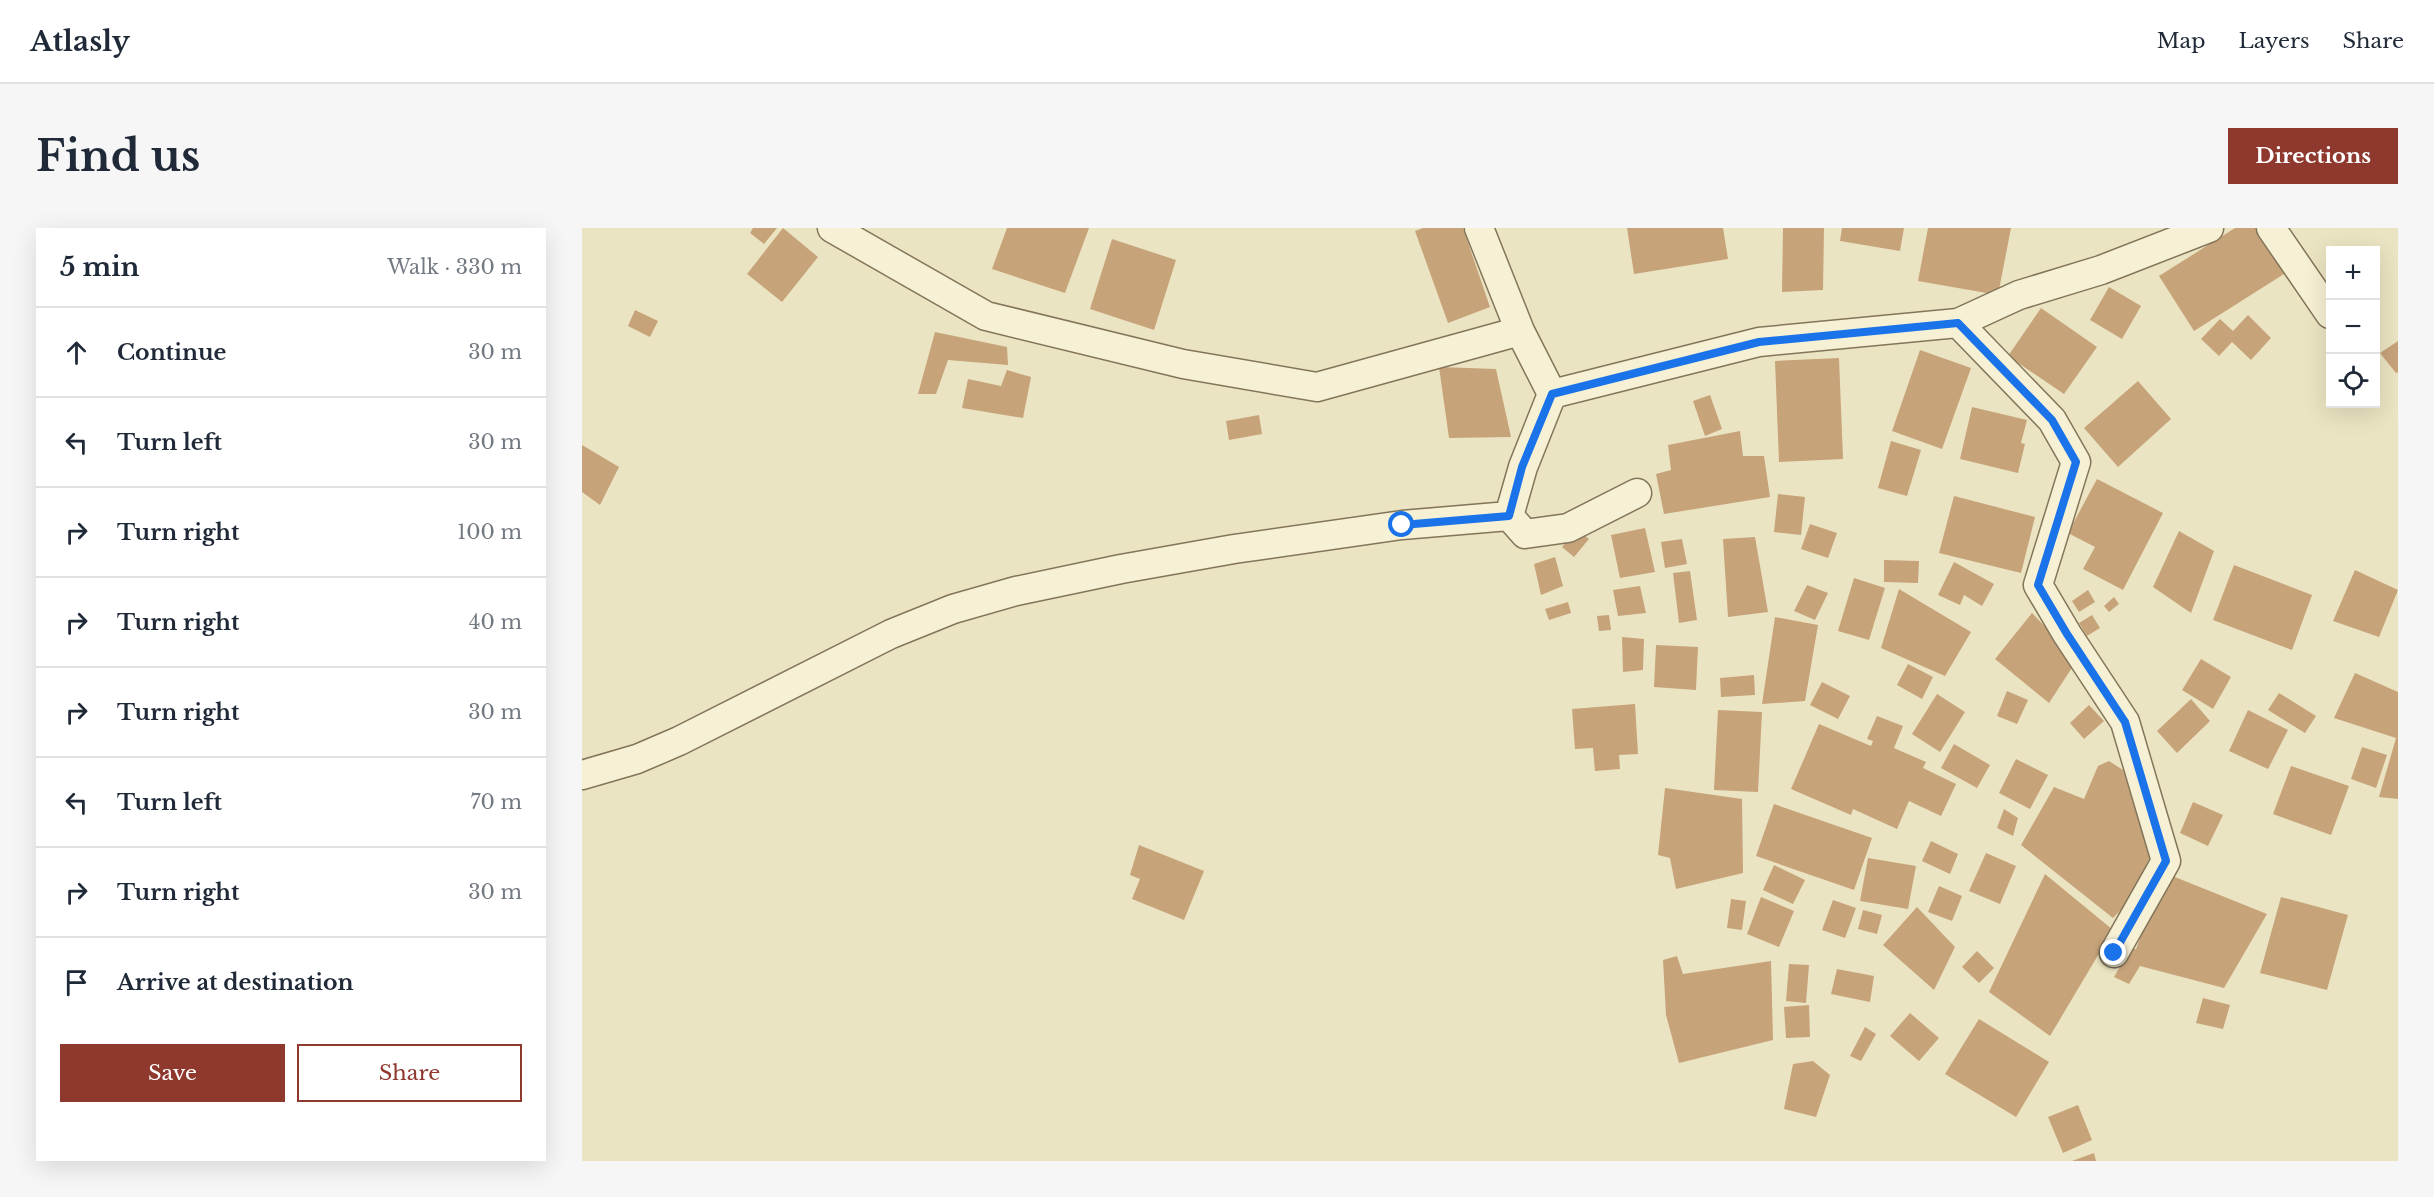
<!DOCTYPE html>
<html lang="en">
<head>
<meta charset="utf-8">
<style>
  :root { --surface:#fff; --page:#f6f6f7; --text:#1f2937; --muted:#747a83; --line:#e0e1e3; --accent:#8f392e }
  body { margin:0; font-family:"Libre Baskerville",serif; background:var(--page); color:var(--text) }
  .controls { position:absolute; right:18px; top:18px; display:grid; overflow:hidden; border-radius:0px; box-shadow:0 6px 24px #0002 }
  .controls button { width:54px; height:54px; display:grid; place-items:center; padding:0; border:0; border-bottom:2px solid var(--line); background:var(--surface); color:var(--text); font:30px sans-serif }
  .stop { position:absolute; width:18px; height:18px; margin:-14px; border:4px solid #1a73e8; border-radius:50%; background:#fff }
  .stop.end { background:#1a73e8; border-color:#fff; box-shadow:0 2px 6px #0008 }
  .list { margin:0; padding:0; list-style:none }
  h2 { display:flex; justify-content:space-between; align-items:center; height:78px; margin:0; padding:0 24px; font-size:26px }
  h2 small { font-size:20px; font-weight:400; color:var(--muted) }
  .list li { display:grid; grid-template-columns:39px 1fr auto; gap:18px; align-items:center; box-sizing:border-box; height:90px; padding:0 24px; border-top:2px solid var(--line) }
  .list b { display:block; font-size:22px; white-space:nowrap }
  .list em { font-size:20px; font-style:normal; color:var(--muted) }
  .actions { display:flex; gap:12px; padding:18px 24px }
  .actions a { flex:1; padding:14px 0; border:2px solid var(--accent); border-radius:0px; text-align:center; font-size:21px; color:var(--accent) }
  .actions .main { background:var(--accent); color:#fff }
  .icon { flex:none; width:33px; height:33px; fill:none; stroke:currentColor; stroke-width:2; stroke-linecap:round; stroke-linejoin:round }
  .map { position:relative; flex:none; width:1816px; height:933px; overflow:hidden; border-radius:0px }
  header { display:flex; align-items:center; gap:36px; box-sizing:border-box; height:84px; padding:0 30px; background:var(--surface); border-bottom:2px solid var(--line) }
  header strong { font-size:28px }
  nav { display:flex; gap:33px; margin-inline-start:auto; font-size:21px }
  .intro { display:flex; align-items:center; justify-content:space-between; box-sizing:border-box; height:144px; padding:0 36px }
  h1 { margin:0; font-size:42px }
  .button { padding:15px 27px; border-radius:0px; background:var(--accent); color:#fff; font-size:21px; font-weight:700 }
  main { display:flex; gap:36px; padding:0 36px }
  aside { flex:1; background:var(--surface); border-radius:0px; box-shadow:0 6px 24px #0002 }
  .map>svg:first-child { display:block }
</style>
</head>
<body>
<header>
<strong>Atlasly</strong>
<nav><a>Map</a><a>Layers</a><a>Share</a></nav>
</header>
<div class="intro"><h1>Find us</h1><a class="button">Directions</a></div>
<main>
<aside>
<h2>5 min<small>Walk · 330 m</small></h2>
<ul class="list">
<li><svg class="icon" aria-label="ahead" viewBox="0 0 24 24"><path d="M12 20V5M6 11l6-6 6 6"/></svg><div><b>Continue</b></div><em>30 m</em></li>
<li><svg class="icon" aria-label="left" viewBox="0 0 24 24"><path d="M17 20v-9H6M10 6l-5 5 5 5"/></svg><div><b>Turn left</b></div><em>30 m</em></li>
<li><svg class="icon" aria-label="right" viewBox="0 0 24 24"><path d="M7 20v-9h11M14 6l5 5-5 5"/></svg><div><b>Turn right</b></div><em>100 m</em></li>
<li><svg class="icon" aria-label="right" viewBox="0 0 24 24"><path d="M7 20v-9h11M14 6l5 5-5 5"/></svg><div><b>Turn right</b></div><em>40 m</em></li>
<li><svg class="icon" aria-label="right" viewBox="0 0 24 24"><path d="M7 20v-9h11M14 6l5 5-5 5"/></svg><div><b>Turn right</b></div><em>30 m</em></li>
<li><svg class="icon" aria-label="left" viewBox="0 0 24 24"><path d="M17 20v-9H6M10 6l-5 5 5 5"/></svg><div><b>Turn left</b></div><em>70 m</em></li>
<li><svg class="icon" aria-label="right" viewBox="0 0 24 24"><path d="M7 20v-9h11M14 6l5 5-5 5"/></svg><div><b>Turn right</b></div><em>30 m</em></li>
<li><svg class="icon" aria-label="arrive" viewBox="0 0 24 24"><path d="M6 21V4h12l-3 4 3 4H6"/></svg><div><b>Arrive at destination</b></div></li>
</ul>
<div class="actions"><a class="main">Save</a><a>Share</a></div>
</aside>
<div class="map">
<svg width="1816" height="933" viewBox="0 0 1816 933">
  <rect width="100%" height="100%" fill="#ebe4c2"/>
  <path fill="#c7a37a" d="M171,0H195L182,16L168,5Z
    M201,0L236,29L200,74L165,46Z
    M425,0H507L483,65L410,41Z
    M841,0H881L908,79L866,95L833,3Z
    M1045,0H1141L1146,31L1052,46Z
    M1201,0H1242L1241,62L1200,64Z
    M1260,0H1322L1318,23L1258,13Z
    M1346,0H1429L1416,67L1336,53Z
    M1653,0H1674L1702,46L1612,103L1577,48Z
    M530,11L594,32L572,102L508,81Z
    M1527,59L1559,78L1540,111L1508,92Z
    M1459,80L1515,119L1482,166L1426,128Z
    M53,82L76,93L68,109L46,98Z
    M1666,87L1689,110L1669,132L1650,114L1637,128L1619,111L1638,91L1651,103Z
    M353,104L425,119L426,137L366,132L354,166H336Z
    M1816,113V144L1814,145L1798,125Z
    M1338,122L1389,140L1360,221L1310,203Z
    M1257,130L1261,231L1197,234L1193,133Z
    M857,139L914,141L929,209L867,210Z
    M425,142L449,149L441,190L380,180L386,151L419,158Z
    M1556,153L1589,191L1536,239L1502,200Z
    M1128,167L1140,201L1123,208L1111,173Z
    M1390,179L1445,192L1439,215L1443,216L1436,245L1378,231Z
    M677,187L680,206L647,212L644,193Z
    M1158,203L1161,228H1182L1188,269L1082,286L1074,246L1089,242L1086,217Z
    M1309,213L1339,222L1325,268L1296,260Z
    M0,217L37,239L18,277L0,264Z
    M1515,251L1581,285L1541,362L1501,341L1513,319L1486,305Z
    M1196,266L1223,269L1219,307L1192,304Z
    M1372,268L1453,289L1439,345L1357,325Z
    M1228,296L1255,305L1246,330L1219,321Z
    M1063,300L1073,344L1038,350L1029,307Z
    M995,301L1007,311L992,329L980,319Z
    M1597,303L1632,323L1609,385L1571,359Z
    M1173,309L1186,384L1146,389L1141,311Z
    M1100,311L1105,336L1083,340L1079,314Z
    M973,329L981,358L959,367L952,336Z
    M1302,332L1337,333L1336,355L1302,354Z
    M1372,334L1412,356L1400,378L1382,367L1378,377L1356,367Z
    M1652,337L1730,367L1710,422L1631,392Z
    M1773,342L1816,362L1797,409L1751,393Z
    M1108,343L1115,392L1097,395L1091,345Z
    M1272,350L1303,360L1287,412L1256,403Z
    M1225,357L1246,365L1233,392L1212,383Z
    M1058,358L1064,385L1036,388L1031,362Z
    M1317,361L1389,404L1363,448L1299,420Z
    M1506,362L1513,374L1497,384L1490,373Z
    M1532,369L1537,376L1527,384L1522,378Z
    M986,374L989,385L967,392L963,381Z
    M1450,385L1495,432L1467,475L1413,431Z
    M1027,387L1029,402L1017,403L1015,388Z
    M1510,387L1518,400L1505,408L1497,395Z
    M1193,389L1236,397L1223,473L1180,476Z
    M1040,409L1062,411L1061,442L1041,444Z
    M1074,417L1116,419L1114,462L1072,459Z
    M1619,431L1649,449L1631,481L1600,462Z
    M1326,436L1351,449L1340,471L1315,457Z
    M1773,445L1816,464V571L1797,569L1814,510L1752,490Z
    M1172,447L1173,467L1139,469L1138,450Z
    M1240,454L1268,468L1256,491L1228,477Z
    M1425,463L1446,472L1435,496L1415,488Z
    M1697,465L1734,488L1723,505L1686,482Z
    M1355,466L1383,484L1358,524L1330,506Z
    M1609,471L1628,493L1595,525L1575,503Z
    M1053,476L1056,526L1037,527L1038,541L1013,543L1011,520L993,521L990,481Z
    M1507,477L1522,493L1502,511L1488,495Z
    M1136,482L1180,484L1176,564L1132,562Z
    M1666,482L1706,502L1686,541L1647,523Z
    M1295,488L1321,498L1312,520L1344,534L1341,540L1374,556L1359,588L1327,573L1315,601L1271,581L1269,587L1209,561L1237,496L1289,518L1291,513L1285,511Z
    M1372,516L1408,537L1395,560L1359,540Z
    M1780,519L1805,527L1794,560L1769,551Z
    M1434,531L1466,547L1448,581L1417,565Z
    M1527,533L1541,542L1568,629L1546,675L1531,690L1439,617L1472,559L1502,571L1516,538Z
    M1709,538L1767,558L1749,607L1691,586Z
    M1083,560L1160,571L1161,645L1094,661L1088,630L1076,627Z
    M1611,574L1641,587L1626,618L1598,605Z
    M1192,576L1290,610L1272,662L1174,628Z
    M1422,581L1436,590L1431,608L1415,600Z
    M1349,613L1376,626L1368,646L1340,633Z
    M557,617L622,643L602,692L550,671L558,651L548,647Z
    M1404,625L1434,638L1418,676L1387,663Z
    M1286,630L1334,638L1326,681L1278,673Z
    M1192,637L1223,652L1211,676L1181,662Z
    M1583,645L1685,686L1642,760L1558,738L1547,756L1532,749L1548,721H1554Z
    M1463,646L1531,702L1468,808L1407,764Z
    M1357,658L1380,668L1370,693L1346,684Z
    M1179,669L1212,683L1197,719L1165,706Z
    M1699,669L1766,687L1745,762L1678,745Z
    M1149,671L1164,673L1160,702L1145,700Z
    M1251,672L1274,680L1263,710L1240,702Z
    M1335,679L1373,719L1352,762L1301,717Z
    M1281,682L1300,687L1295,706L1276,701Z
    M1395,723L1412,740L1397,755L1380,739Z
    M1095,728L1101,746L1189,733L1191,812L1097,835L1084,787L1081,732Z
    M1207,736L1227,737L1224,775L1204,773Z
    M1255,741L1292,748L1288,774L1249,766Z
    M1621,770L1648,777L1641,801L1614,795Z
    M1227,777L1228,809L1204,810L1202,779Z
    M1328,785L1357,810L1337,833L1308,808Z
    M1397,791L1467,834L1434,889L1363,846Z
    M1283,799L1294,806L1279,833L1268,828Z
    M1231,833L1248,847L1234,889L1202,881L1211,836Z
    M1496,877L1510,912L1481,925L1466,889Z
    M1512,925L1514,933H1490Z"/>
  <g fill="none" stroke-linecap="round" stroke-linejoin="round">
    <defs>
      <path id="minor" d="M250,0L404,88L601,136L735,159L938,103
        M897,0L938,103L970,166L941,239L927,288L943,306L986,300L1055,265
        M1689,0L1748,86
        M1376,95L1437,67L1519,42L1627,0
        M970,166L1177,114L1376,95L1470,192L1494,234L1456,357L1485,406L1543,494L1584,633L1532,725
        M0,547L55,531L97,513L309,406L371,381L434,363L539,341L652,321L820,297L927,288"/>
    </defs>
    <use href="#minor" stroke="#83755a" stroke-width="31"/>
    <use href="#minor" stroke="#f6f0d4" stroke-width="28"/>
  </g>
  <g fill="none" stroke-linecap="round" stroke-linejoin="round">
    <path stroke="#1a73e8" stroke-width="8" d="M820,297L927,288L940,239L970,166L1177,114L1376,95L1470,192L1494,234L1456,357L1485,406L1543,494L1584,633L1532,725"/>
  </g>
</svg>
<div class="controls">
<button>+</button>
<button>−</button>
<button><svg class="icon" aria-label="locate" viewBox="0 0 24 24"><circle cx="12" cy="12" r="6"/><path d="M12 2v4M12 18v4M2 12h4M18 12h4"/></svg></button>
</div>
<div class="stop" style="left:820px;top:297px"></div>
<div class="stop end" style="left:1532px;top:725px"></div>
</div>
</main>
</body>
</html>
